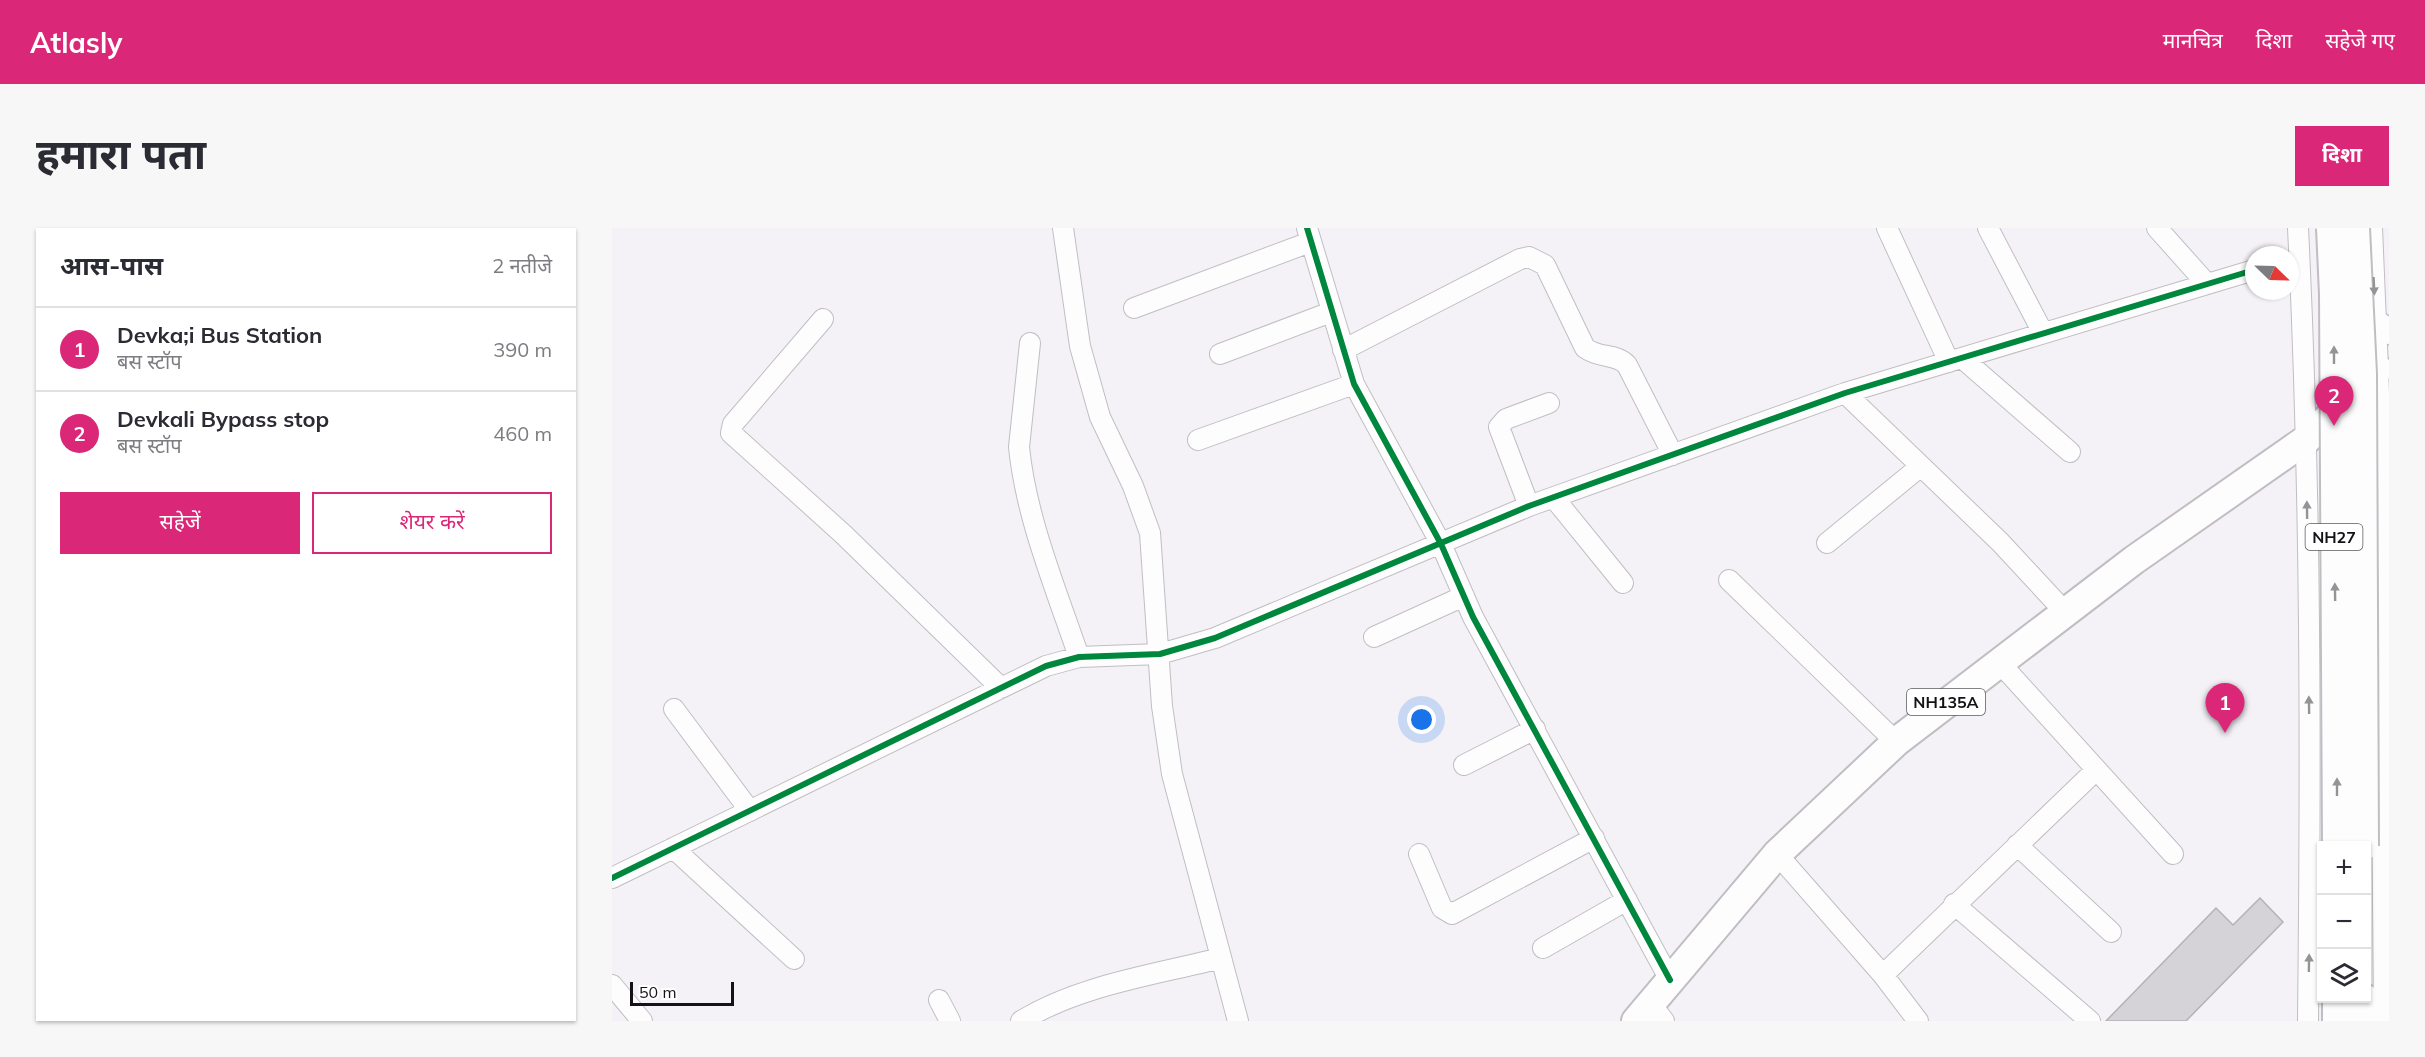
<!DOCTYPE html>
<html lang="hi">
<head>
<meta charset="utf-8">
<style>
  :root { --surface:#fff; --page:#f7f7f7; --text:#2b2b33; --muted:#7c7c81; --line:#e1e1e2; --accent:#db2777 }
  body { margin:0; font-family:Mulish,"Noto Sans Devanagari",sans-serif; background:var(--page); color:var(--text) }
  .controls { position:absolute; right:18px; bottom:18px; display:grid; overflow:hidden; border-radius:0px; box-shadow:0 2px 4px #0004 }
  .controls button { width:54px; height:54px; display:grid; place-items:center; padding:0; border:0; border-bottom:2px solid var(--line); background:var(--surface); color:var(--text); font:30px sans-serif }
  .compass { position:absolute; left:1633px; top:18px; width:54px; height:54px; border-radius:50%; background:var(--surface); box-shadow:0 2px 4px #0004; rotate:113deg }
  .scale { position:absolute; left:18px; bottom:15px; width:104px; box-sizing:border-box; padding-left:6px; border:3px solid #141216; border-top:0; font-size:16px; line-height:21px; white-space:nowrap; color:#141216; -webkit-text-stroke:4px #fff; paint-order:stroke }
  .you { position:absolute; left:810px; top:492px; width:21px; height:21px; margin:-15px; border:4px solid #fff; border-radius:50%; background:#1a73e8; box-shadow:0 0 0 9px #1a73e833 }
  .badge { display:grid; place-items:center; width:39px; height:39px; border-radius:50%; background:var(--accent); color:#fff; font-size:20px; font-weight:700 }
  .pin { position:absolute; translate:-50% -50px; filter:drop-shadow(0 2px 3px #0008) }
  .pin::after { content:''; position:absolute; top:32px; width:21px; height:18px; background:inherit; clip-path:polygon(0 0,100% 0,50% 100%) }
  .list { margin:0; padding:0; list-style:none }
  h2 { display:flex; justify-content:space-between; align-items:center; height:78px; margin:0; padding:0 24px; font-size:26px }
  h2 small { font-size:20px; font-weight:400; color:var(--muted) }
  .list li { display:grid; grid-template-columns:39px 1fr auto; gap:18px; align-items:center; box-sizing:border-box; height:84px; padding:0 24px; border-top:2px solid var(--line) }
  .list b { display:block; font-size:22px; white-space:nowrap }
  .list p { margin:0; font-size:20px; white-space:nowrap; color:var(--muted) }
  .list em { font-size:20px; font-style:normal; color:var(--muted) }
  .actions { display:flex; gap:12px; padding:18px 24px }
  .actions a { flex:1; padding:14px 0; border:2px solid var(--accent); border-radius:0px; text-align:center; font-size:21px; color:var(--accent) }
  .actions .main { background:var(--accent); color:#fff }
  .icon { flex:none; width:33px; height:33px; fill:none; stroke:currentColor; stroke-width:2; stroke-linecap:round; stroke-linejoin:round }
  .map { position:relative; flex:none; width:1777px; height:793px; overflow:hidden; border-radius:0px }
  header { display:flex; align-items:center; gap:36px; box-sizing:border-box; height:84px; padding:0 30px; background:var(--accent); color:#fff }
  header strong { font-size:28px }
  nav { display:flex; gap:33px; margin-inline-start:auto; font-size:21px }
  .intro { display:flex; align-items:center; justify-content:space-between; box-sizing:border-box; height:144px; padding:0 36px }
  h1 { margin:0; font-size:42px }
  .button { padding:15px 27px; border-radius:0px; background:var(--accent); color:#fff; font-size:21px; font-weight:700 }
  main { display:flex; gap:36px; padding:0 36px }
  aside { flex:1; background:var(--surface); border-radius:0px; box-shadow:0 2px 4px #0004 }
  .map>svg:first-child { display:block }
</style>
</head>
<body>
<header>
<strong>Atlasly</strong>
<nav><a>मानचित्र</a><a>दिशा</a><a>सहेजे गए</a></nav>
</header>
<div class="intro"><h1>हमारा पता</h1><a class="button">दिशा</a></div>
<main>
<aside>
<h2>आस-पास<small>2 नतीजे</small></h2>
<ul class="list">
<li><span class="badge">1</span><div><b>Devka;i Bus Station</b><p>बस स्टॉप</p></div><em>390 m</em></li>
<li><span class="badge">2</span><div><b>Devkali Bypass stop</b><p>बस स्टॉप</p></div><em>460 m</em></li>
</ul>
<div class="actions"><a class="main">सहेजें</a><a>शेयर करें</a></div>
</aside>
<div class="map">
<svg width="1777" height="793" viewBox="0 0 1777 793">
  <rect width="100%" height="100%" fill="#f4f1f7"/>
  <path fill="#d5d3d8" stroke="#b4b2b7" stroke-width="1.5" d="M1648,670L1671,694L1574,793H1494L1604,680L1621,697Z"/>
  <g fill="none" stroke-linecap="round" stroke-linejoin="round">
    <defs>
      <path id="minor" d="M451,0L468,118L488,189L521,258L538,305L550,478L560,546L626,793
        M695,0L742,156L829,316L861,389L1058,752
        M1275,0L1337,134
        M1376,0L1431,105
        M1545,0L1595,56
        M1686,0C1699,264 1699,529 1696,793
        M1760,0L1767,165L1772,793
        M522,80L698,14
        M211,91L121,196L119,205L231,306L389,460
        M418,115L407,219C414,290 444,361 467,429
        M731,122L908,31L917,29L933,37L973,120C988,131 1004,125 1015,137L1061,227
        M608,126L719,84
        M1350,130L1458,224
        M1233,165L1388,314L1453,384
        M586,212L742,156
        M942,270L1011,355
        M917,278L887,199L894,191L937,175
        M1215,315L1309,238
        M1117,352L1284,514
        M762,409L852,368
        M1387,434L1561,626
        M62,481L138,583
        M852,537L923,501
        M1405,617L1499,704
        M61,620L182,731
        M807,626L830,680L840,686L982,610
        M1165,626L1271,747L1306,793
        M0,650L434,438L467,429L548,426L603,410L917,278L1233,165L1642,42
        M1342,676L1478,793
        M931,720L1015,672
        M1271,747L1483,543
        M0,757L30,793
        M327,772L338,793
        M1038,775L1052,793
        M409,793C468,757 542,747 609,730"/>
      <path id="major" d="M1764,94L1777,104"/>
      <path id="highway" d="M1024,793L1165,626L1284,514L1522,332L1695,211L1766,141
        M1725,793V770
        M1752,793V770"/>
    </defs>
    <use href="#minor" stroke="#c1bec3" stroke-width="22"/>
    <use href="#major" stroke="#c1bec3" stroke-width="27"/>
    <use href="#highway" stroke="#c1bec3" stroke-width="32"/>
    <use href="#minor" stroke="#fdfdfe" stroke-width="20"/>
    <use href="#major" stroke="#fdfdfe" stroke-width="24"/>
    <use href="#highway" stroke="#fdfdfe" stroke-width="28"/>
    <defs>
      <path id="highway-bridge" d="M1719,0L1722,66L1725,618
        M1743,0L1750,146L1752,618"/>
    </defs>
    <use href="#highway-bridge" stroke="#c1bec3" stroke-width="32" stroke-linecap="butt"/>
    <use href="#highway-bridge" stroke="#fdfdfe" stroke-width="28"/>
    <defs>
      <path id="cycleway" d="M695,0L742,156L829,316L861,389L1058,752
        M0,650L434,438L467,429L548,426L603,410L917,278L1233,165L1642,42"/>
    </defs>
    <use href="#cycleway" stroke="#fff" stroke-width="10"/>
    <use href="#cycleway" stroke="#00873e" stroke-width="6"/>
  </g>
  <defs><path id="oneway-solid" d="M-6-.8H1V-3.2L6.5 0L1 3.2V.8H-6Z" transform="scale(1.5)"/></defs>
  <g fill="#949396">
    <use href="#oneway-solid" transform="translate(1762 58) rotate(87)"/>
    <use href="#oneway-solid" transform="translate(1722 127) rotate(-90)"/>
    <use href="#oneway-solid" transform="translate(1695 282) rotate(-91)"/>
    <use href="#oneway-solid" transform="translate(1723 364) rotate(-91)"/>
    <use href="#oneway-solid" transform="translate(1697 477) rotate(-91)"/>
    <use href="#oneway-solid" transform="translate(1725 559) rotate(-90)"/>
    <use href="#oneway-solid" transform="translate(1697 735) rotate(-89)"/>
  </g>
  <g text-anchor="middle" stroke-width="5" stroke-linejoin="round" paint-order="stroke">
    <g fill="#fff" stroke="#5a595c" stroke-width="1.5">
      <rect x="1693.5" y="296" width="57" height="26" rx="4.5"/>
      <rect x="1295" y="461" width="78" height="26" rx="4.5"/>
    </g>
    <g font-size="16" font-weight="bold" fill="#141216">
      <text x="1722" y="315">NH27</text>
      <text x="1334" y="480">NH135A</text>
    </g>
  </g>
</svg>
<div class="controls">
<button>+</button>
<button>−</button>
<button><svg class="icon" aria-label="layers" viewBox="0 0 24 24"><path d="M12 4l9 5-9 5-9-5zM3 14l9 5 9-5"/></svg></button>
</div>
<svg class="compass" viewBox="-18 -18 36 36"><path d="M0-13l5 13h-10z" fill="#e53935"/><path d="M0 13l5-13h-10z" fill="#7c7c81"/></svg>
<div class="scale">50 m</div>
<div class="you"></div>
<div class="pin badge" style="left:1613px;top:505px">1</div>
<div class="pin badge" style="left:1722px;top:198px">2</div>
</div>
</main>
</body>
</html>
